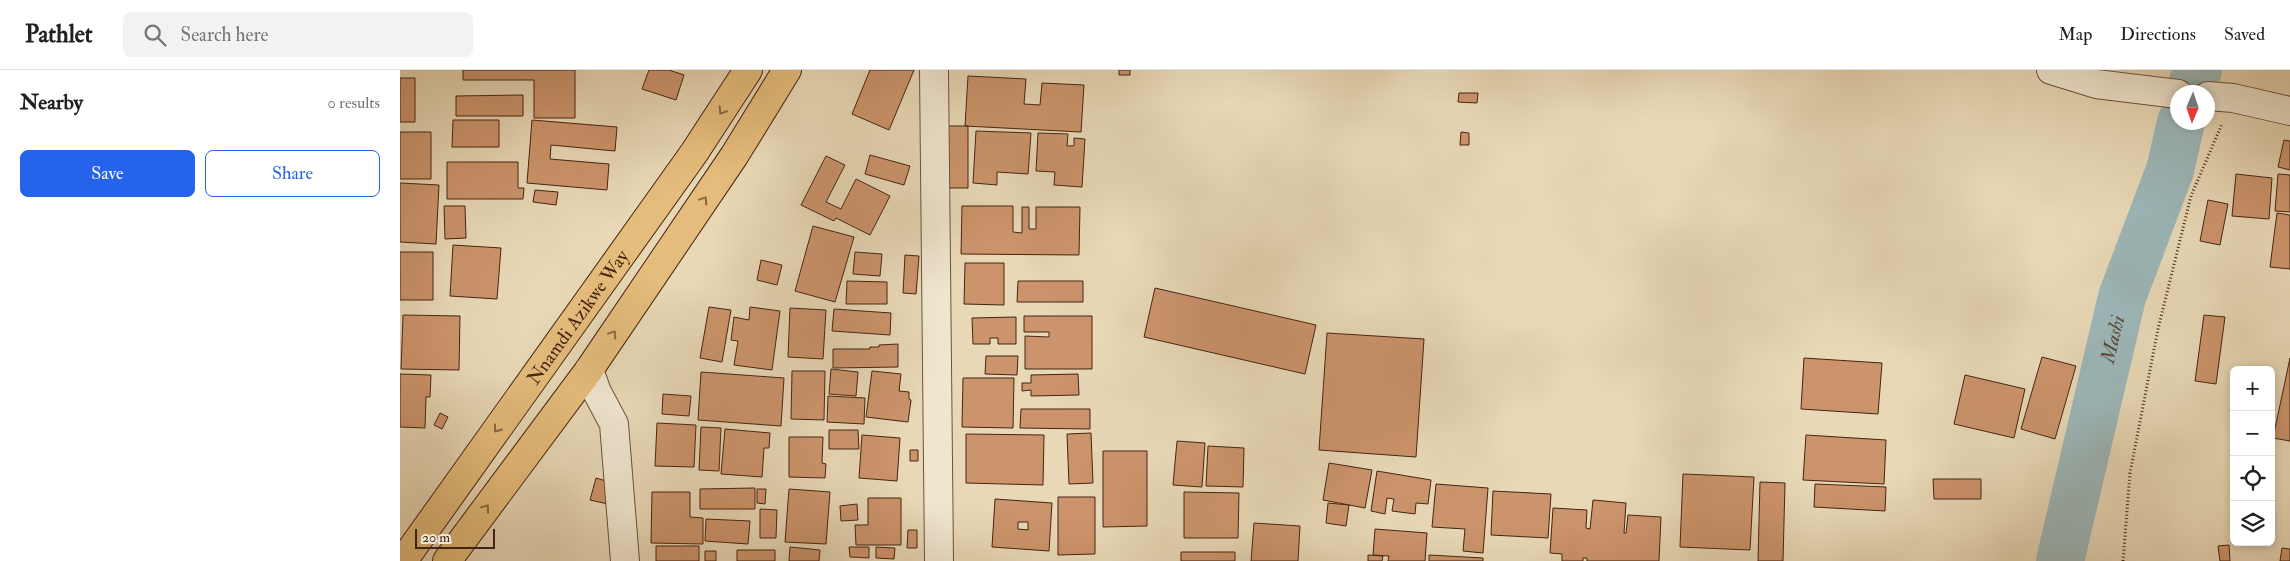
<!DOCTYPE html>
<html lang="en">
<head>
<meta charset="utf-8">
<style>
  :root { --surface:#fff; --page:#f2f2f2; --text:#202124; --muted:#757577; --line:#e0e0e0; --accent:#2563eb }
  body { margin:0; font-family:"IM FELL Double Pica",serif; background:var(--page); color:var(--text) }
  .controls { position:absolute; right:15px; bottom:15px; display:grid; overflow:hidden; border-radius:8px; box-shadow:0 2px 8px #0003 }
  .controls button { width:45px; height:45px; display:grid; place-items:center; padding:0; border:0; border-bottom:1px solid var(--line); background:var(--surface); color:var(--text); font:25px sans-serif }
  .compass { position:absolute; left:1770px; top:15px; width:45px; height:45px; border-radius:50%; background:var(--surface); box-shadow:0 2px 8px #0003; rotate:182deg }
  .scale { position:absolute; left:15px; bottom:12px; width:80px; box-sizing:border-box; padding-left:5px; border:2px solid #462412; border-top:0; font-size:14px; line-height:18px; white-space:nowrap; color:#462412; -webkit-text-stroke:4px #f0e6d0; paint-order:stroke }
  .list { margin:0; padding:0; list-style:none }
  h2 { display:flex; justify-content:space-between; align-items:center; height:65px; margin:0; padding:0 20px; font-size:21px }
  h2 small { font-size:16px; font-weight:400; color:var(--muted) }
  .actions { display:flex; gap:10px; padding:15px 20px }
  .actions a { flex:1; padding:11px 0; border:1px solid var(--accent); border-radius:8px; text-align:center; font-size:18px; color:var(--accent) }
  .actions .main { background:var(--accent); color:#fff }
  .icon { flex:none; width:28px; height:28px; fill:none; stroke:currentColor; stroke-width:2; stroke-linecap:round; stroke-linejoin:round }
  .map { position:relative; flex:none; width:1890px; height:491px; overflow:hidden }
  header { display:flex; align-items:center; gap:30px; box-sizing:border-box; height:70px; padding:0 25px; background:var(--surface); border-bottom:1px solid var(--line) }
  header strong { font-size:24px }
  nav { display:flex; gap:28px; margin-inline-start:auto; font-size:18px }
  .search { width:350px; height:45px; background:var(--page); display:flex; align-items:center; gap:12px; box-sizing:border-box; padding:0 18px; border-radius:8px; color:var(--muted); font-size:19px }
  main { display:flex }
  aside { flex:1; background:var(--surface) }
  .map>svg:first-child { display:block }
</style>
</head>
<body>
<header>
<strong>Pathlet</strong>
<div class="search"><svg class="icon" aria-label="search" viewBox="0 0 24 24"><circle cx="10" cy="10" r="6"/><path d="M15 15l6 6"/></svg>Search here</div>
<nav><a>Map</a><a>Directions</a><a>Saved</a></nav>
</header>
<main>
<aside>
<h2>Nearby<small>0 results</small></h2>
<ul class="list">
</ul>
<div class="actions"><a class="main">Save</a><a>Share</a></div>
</aside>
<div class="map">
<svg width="1890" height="491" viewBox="0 0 1890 491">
  <rect width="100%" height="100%" fill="#e8d8b6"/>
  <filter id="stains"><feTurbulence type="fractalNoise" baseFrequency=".004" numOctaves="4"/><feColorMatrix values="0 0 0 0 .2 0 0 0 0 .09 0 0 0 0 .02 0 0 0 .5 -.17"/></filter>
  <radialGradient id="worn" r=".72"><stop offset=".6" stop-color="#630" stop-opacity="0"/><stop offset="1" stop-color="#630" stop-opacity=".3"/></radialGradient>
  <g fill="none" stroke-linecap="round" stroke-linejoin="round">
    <g stroke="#9cb7b9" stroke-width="48">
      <path d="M1789,22L1798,0"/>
      <path id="s1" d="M1660,491L1722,227L1770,100L1781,52"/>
    </g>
  </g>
  <path fill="#cc946c" stroke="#462412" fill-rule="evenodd" d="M63,0H175V48H134V10H63Z
    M249,0H269L284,5L276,30L242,19Z
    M470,0H514L489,60L452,44Z
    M719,0H730V5H719Z
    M568,6L626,9L624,34L640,35L642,13L684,15L681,62L565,56Z
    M0,8H15V52H0Z
    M1059,23H1078L1077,33L1058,32Z
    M123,25V46H56V26Z
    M53,50H99V77H52Z
    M132,50L217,57L215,81L151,75L150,89L209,94L207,120L127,113Z
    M546,56H568V118H546Z
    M576,61L631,63L628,104L597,102V115L573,113Z
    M0,62H31V109H0Z
    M1061,62L1069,63V75H1060Z
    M638,63L668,64L667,76H674V68L685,69L682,117L654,115L655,102L636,101Z
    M1884,70L1890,71V100L1878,97Z
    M470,85L510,96L504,115L465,104Z
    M426,86L445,95L426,132L441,139L456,109L490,126L470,165L436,148L434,151L401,135Z
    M47,92H118V118H124L123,129H47Z
    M1836,104L1872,108L1869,149L1832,146Z
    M1878,104L1890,105V142L1875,141Z
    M0,113L39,115L36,174L0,172Z
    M135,120L158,122L156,135L133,132Z
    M1808,130L1828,134L1820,175L1800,171Z
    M44,136H65L66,168L45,169Z
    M562,136H613V162L622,163V137H629V159H636V137H680L679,185L561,184Z
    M1877,143L1890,145V199L1870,197Z
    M413,156L454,167L435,232L395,221Z
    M53,175L101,178L97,229L50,226Z
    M0,182H33V230H0Z
    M455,182L482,184L480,206L453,204Z
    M505,185L519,186L516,224L503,223Z
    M361,190L382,195L377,215L357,210Z
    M565,193H604V235L564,234Z
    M447,211L487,212V234H446Z
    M618,211H683V232H617Z
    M755,218L916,255L905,304L744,267Z
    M309,237L331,240L322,292L300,288Z
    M350,237L380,241L372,300L334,295L338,271L331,270L334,247L349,250Z
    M390,238L426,240L423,289L388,287Z
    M434,239L491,243L490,265L432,261Z
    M3,245L60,246L59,300L1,299Z
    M1804,245L1825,247L1816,314L1795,311Z
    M624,246H692V299H625V266L649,267V262H624Z
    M616,247V274H598V268H590V274H573L572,248Z
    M927,263L1024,269L1016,387L919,380Z
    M498,274V297L433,298V279H470V277H479V275Z
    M586,286H618L617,305L585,304Z
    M1642,287L1676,296L1655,369L1621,359Z
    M1404,288L1482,293L1478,344L1401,339Z
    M1890,288V371L1873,368Z
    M431,299L458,302L456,326L429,324Z
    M392,301H425L424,350L391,349Z
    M472,301L501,304L499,321L509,322V329L511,330L508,352L466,347Z
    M301,302L384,308L381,356L298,350Z
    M0,304L31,305L30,327H26L25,358L0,357Z
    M678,304L679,325L631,326V320L622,321V313H631V305Z
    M1565,305L1625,319L1614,368L1554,354Z
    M563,308H614L613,358L562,357Z
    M263,324L291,326L289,346L262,344Z
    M428,326L465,328L464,354L427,352Z
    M621,339H690V359L620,358Z
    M40,343L48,347L42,359L34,355Z
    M257,353L296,355L294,397L255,396Z
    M301,357L321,358L319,401L299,400Z
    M325,359L370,363L369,378H364L362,407L321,404Z
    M429,360H458L459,379H429Z
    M691,363L693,413L669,414L667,364Z
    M566,364L644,365L643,415L566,413Z
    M462,365L500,368L497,411L459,408Z
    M1406,365L1486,370L1484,414L1403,410Z
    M389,367H423L422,393L426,394L425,408L389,407Z
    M777,371L805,373L802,417L773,415Z
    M808,376L844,378L843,417L806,416Z
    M510,380H518V391H510Z
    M703,381H747V456L703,457Z
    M929,393L972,400L965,438L923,430Z
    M977,401L1031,410L1028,434L1016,433L1015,444L992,441L994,429L987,428L985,444L971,441Z
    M1283,404L1354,407L1350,480L1280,477Z
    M196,408L213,413L208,434L190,430Z
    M1533,409H1581V429H1534Z
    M1360,412L1385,413L1383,491H1358Z
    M1036,414L1088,418L1083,483L1063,481L1065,459L1032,457Z
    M1415,414L1486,417L1485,441L1414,437Z
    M355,418V439H300V419Z
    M357,419H366L365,434L357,433Z
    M389,419L430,422L426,474L385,472Z
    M1093,421L1151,424L1148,468L1091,465Z
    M252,422H290V447L303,448V474L251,473Z
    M784,422L839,423L838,468H784Z
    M658,427H695V484L658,485Z
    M468,428H501V475H456L455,455H468Z
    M595,429L652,433L649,481L592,477ZM618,452H628V460L618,459Z
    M1193,430L1226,433L1224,463H1226L1228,445L1261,447L1259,491H1187V488H1183V491H1162V484L1150,483L1153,438L1187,440L1186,458L1190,459Z
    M928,433L949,435L946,456L926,453Z
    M457,434L458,450L441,451L440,436Z
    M360,439L377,440L376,468H360Z
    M306,449L350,451L348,474L305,471Z
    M854,453L900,456L898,491H851Z
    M975,459L1027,463L1025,491H988L989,486L973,485Z
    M508,460H517V478H507Z
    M1829,475L1830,491H1820L1818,476Z
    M256,476H299V491H256Z
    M390,477L420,480L419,491H389Z
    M449,477H469V488L450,487Z
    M476,477L495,478L494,489L476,488Z
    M1882,478L1890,479V491H1880Z
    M337,480H375V491H337Z
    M305,481H316V491H305Z
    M781,482H835V491H781Z
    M968,485L983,486L982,491H968Z
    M1029,485L1083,488V491H1029Z"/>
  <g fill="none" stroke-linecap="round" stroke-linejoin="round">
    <defs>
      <path id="minor" d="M534,0L539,491
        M1651,0L1696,14L1778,24
        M1808,26L1833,28L1890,41
        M189,300L197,322L214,354L225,491"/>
      <g id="highway">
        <path id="s2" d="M3,491L294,83L348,0"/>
        <path d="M47,491L189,300L334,86L387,0"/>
      </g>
    </defs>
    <use href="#minor" stroke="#6e513b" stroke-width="30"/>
    <use href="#highway" stroke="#462412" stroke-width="30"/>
    <path stroke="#462412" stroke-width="3" stroke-dasharray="1 2.5" stroke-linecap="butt" d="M1723,491L1730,403L1758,259L1791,126L1822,54"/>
    <use href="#minor" stroke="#f0e6d0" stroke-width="28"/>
    <use href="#highway" stroke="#e4bc7b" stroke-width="28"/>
  </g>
  <defs><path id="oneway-chevron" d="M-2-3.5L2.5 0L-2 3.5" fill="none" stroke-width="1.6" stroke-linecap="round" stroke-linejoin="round" transform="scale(1.25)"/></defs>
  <g stroke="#8d6841">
    <use href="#oneway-chevron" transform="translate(322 41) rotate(123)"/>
    <use href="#oneway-chevron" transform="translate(304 130) rotate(-56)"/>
    <use href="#oneway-chevron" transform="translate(213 264) rotate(-56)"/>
    <use href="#oneway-chevron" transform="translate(97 359) rotate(126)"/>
    <use href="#oneway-chevron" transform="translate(86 438) rotate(-53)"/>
  </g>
  <g text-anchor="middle" stroke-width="4.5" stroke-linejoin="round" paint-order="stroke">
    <g font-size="19" fill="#462412" stroke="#f0e6d0">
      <text dy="7" stroke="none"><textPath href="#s2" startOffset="300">Nnamdi Azikwe Way</textPath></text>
    </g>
    <g font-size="20" font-style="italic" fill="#5c493c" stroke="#f0e6d0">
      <text dy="7" stroke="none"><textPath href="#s1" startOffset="228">Mashi</textPath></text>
    </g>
  </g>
  <rect width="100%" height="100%" filter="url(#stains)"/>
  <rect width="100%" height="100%" fill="url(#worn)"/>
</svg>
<div class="controls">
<button>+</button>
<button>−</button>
<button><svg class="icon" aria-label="locate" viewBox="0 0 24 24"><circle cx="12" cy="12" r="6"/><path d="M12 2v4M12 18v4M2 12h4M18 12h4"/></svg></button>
<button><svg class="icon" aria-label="layers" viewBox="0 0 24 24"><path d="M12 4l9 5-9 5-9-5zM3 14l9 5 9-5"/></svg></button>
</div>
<svg class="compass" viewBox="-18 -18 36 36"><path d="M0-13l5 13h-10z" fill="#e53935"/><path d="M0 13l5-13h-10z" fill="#757577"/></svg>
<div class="scale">20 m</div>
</div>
</main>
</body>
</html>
